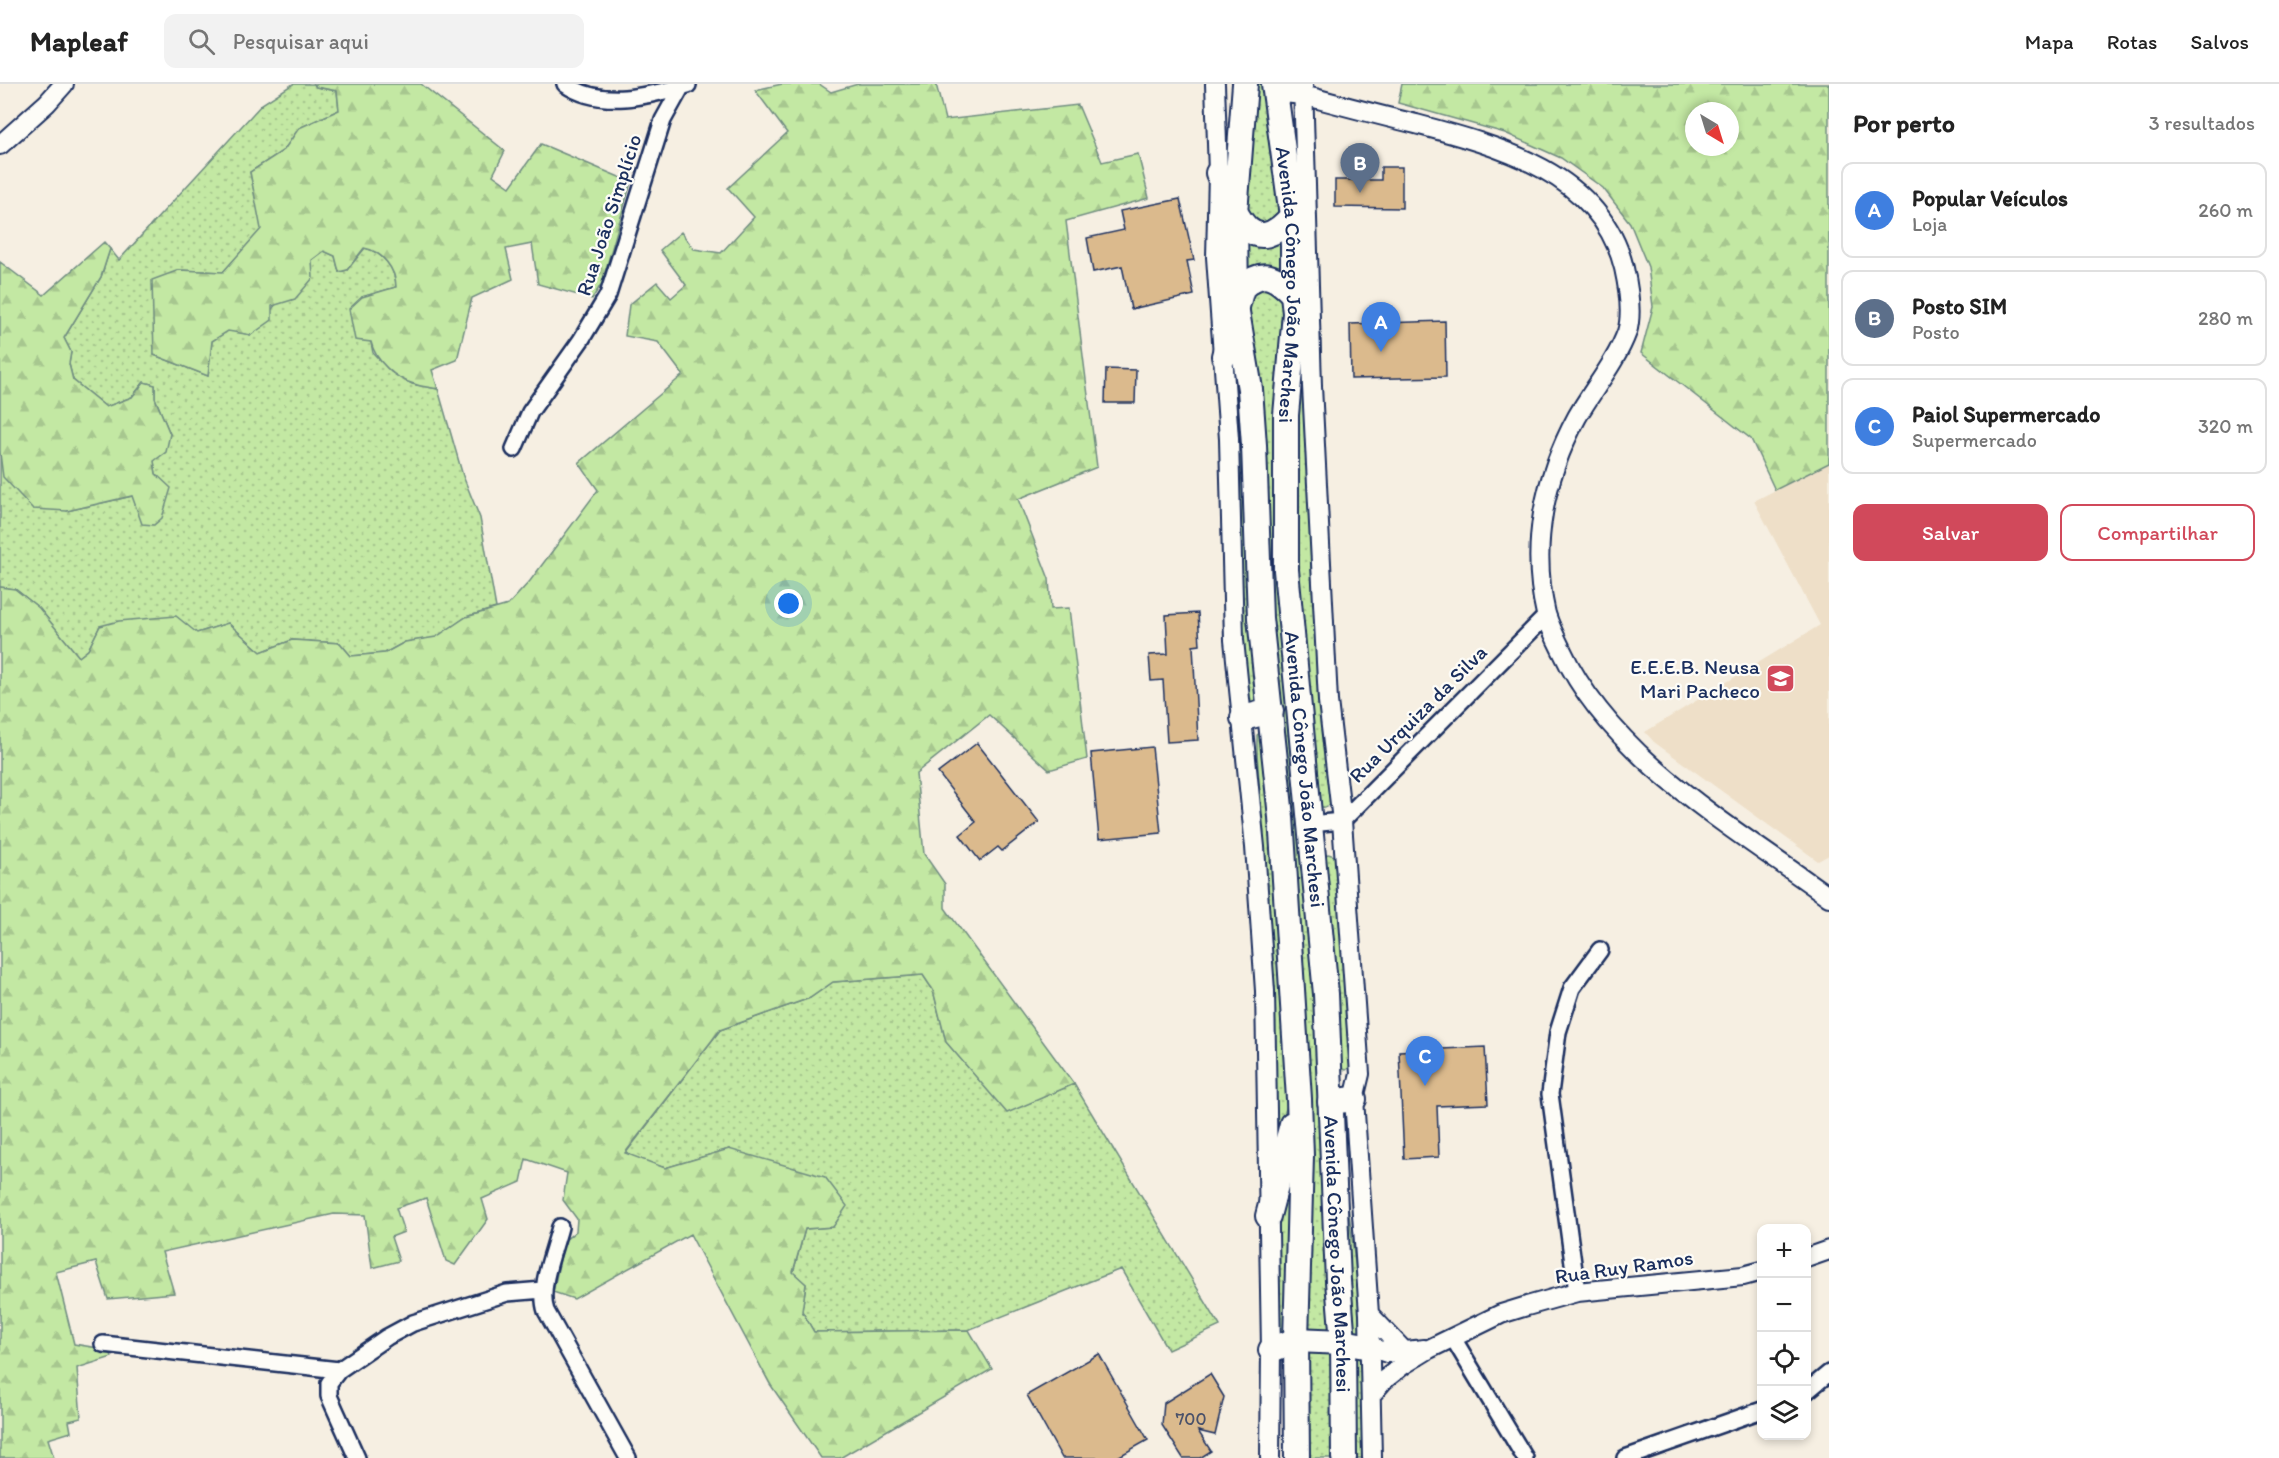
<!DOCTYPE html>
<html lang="pt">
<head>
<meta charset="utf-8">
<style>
  :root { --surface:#fff; --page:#f2f2f2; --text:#222; --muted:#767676; --line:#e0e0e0; --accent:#d1495b }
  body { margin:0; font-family:Itim,sans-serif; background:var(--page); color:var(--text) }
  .controls { position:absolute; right:18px; bottom:18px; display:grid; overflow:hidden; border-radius:12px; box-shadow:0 3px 9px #0003 }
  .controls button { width:54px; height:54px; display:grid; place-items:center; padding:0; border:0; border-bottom:2px solid var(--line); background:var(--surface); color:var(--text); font:30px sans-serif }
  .compass { position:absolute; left:1685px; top:18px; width:54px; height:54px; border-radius:50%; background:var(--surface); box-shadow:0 3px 9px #0003; rotate:142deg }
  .you { position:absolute; left:789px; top:520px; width:21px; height:21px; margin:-15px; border:4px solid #fff; border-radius:50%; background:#1a73e8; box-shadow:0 0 0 9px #1a73e833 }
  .badge { display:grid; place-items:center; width:39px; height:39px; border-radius:50%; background:var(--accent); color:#fff; font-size:20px; font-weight:700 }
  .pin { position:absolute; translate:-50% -50px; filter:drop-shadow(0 2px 3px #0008) }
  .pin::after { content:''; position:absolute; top:32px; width:21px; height:18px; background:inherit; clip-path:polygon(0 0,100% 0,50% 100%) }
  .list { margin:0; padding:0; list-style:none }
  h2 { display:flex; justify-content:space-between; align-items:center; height:78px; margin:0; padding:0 24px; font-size:26px }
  h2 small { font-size:20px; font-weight:400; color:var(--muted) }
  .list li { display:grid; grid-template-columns:39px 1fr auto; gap:18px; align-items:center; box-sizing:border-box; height:96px; margin:0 12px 12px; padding:0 12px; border:2px solid var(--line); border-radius:12px }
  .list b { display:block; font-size:22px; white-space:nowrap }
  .list p { margin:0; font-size:20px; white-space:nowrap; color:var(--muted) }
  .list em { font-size:20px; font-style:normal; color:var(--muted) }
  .actions { display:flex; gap:12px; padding:18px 24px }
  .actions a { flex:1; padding:14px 0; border:2px solid var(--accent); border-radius:12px; text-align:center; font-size:21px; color:var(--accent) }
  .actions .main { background:var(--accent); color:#fff }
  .icon { flex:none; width:33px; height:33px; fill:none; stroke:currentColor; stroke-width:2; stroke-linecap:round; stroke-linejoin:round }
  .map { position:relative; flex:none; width:1829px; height:1374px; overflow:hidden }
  header { display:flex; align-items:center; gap:36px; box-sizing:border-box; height:84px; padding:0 30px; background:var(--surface); border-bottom:2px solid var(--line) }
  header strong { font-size:28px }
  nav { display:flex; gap:33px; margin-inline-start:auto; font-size:21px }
  .search { width:420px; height:54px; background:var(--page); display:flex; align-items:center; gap:15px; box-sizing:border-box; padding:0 21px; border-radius:12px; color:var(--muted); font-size:22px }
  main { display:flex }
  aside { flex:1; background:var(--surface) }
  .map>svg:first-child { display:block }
</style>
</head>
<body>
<header>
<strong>Mapleaf</strong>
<div class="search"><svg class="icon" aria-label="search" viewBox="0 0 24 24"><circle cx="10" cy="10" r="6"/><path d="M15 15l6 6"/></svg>Pesquisar aqui</div>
<nav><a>Mapa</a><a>Rotas</a><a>Salvos</a></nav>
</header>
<main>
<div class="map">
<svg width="1829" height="1374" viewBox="0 0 1829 1374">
  <defs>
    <pattern id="grass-dots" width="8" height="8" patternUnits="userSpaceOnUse" patternTransform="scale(1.5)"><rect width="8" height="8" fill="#c3e8a3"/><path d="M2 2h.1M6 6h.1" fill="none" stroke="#a7c78f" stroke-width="1.8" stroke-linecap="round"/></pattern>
    <pattern id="forest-firs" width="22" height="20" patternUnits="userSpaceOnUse" patternTransform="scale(1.5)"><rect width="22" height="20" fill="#c3e8a3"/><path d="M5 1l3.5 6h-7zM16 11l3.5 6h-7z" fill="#a7c78f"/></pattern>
  </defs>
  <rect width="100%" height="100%" fill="#f6efe2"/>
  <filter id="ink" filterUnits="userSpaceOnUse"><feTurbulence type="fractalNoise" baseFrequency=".0167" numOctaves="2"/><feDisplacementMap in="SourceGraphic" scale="12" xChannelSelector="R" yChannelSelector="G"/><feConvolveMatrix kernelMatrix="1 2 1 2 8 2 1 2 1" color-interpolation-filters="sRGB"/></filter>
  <g filter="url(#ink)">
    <path fill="#eedfc8" d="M1829,379V771L1818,777L1654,658L1645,648L1820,541L1754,417Z"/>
    <path fill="url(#grass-dots)" stroke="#6f8c80" stroke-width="1.5" d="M293,0H314L316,3L337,7L339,26L299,44L284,66L250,88L262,145L223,188L179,186L154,271L208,292L212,257L228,246L251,251L312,176L324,167L335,172L339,188L347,186L365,164C382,168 396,185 396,203L362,213L373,269L391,288L412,300L438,305L463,392L480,434L496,524L466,533L436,554L405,558L385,569L351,572L340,559L292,556L261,568L228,539L197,549L100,542L88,566L79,573L39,524L15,505L0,503V369L67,427L132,412L156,390L154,377L170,350L155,314V301L144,298L132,313L106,323L73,296L69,280L71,268L64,254L101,193L110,165L119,176L262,20Z
      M1254,0H1264L1280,130L1265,144L1249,134L1244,112Z
      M1284,155L1286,185L1273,182L1249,187L1245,156Z
      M1268,202L1285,216L1323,1108L1336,1247L1306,1248V1192L1311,1147V1113L1265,532L1247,227L1253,209Z
      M1305,248L1311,482L1320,615L1331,719C1327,724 1323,724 1317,722L1298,523L1294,328Z
      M1238,304L1265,616L1248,622C1238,516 1237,410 1238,304Z
      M1261,648H1265L1288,1018L1277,1053L1271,868L1257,669V651Z
      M1328,770L1335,772L1337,777L1351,982L1346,986L1342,985L1340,979L1325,772Z
      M923,891L933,906L946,958L1007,1028L1074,1000L1220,1242L1168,1266L1121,1185L968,1246L814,1248L802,1227L806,1200L793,1189L805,1145L833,1143L729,1065L665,1084L625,1070L720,946L810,914L833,898Z
      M1341,1064L1361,1228L1360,1251L1353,1252Z
      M1290,1070L1289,1248L1279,1251V1135Z
      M1329,1267L1331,1270L1335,1374H1307V1271L1309,1268Z
      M1355,1270L1360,1271L1361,1275L1362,1374H1352Z"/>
    <path fill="url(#forest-firs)" stroke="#6f8c80" stroke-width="1.5" fill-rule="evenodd" d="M314,0H421L505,67L493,91L510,103L541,60L631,98L602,199L592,215L538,200L532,160L506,165L513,195L472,214L457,276L432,286L438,305C430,303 421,303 414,300C395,295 375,276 371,258L355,256L349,225L362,213L396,203C396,185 382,167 364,164L347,186L339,188L335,172L324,167L312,176L313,194L295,215L272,222V236L251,251L228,247L212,257L208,292L154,271L152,196L179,186L223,188L261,145L250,88L284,66L299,44L339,26L337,7L316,3Z
      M782,0H819L831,8L858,0H936L945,36L1078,21L1102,78L1138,70L1149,114L1066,137L1097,383L1018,415L1049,495L1051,525L1069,524L1087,675L1049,686L989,631L916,689L924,770L945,800V824L1074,1000L1007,1029L946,958L933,906L923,891L833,898L810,914L720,946L625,1069L665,1084L729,1065L825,1093L847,1122L833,1143L805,1145L793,1188L806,1200L802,1227L814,1248L969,1246L992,1285L840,1374H821L770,1300L690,1150L574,1215L553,1208L564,1157L576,1147L577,1135L563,1116L567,1089L526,1075L521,1098L482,1115L488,1135L455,1181L446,1177L426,1114L396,1124L404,1148L391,1153L399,1177L372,1184L365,1131L334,1130L162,1168L174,1209L108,1215L96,1178L56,1188L74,1260L110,1266L112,1273L77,1284L81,1334L69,1337L71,1348L48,1355L54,1374H0V503L15,505L39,524L79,573L88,566L100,542L119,537L176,532L197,549L228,539L261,568L292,556L340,559L351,572L385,569L405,558L436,553L466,533L508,521L530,497L598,406L579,379L683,291L658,258L625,252L629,221L657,198L671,214L686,201L660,166L681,148L694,165L721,169L754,133L728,104L787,49L755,6Z
      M1402,0H1829V379L1775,406L1751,355L1641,269L1653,223L1648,183L1630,139L1603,104L1561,74L1505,49L1398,19ZM1694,27H1730V63H1694Z
      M104,158L110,165L101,193L64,254L71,268L69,280L73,296L106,323L132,313L144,298L155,301V314L170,350L166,368L154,377L156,390L171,404L162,434L154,441L142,440L132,412L67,427L33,425L3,393L0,369V178L44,211Z"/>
    <path fill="#dbba8d" stroke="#1b2f5e" stroke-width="1.5" d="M1381,83H1402V124L1335,123V96H1381Z
      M1180,115L1194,176L1187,177L1194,211L1131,225L1122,182L1093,188L1087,154L1124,146L1120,127Z
      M1445,237L1446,293L1351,295L1350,240Z
      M1106,285L1136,286L1135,319H1105Z
      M1198,529L1200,561L1193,562L1198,656L1167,658L1163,596L1151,597L1149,571L1168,570L1166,531Z
      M977,659L1039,738L1002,767L998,763L980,777L960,751L976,738L938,689Z
      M1152,663L1161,749L1099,755L1091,669Z
      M1485,963L1488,1020L1437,1022L1439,1073L1404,1075L1399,967Z
      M1099,1270L1148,1356L1116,1374H1062L1027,1311Z
      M1210,1290L1224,1313L1215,1351L1198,1347L1211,1367L1200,1374H1183L1162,1341L1164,1319Z"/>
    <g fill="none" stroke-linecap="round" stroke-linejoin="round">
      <defs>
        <path id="minor" d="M565,0C601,25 648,12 688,1
          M514,365L530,328L581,256L608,211L663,36L683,0
          M1310,740L1342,737L1547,531
          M560,1143C554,1167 538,1204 546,1227L628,1374
          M1577,1208L1550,1010L1558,948L1572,904L1600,866
          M1453,1254L1525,1374
          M103,1260L339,1286
          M1806,1308L1829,1289
          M357,1374L329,1312V1299L339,1286L387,1253L413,1239L507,1209L543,1206
          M1625,1374L1762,1326"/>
        <path id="tertiary" d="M1215,0L1218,89L1216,173L1229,355L1234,556L1255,763L1265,907L1271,1266L1270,1374
          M1303,0L1312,302L1328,617L1342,737L1360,990L1354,1015L1369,1230L1372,1374
          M1274,8L1303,11C1341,21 1378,31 1416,40C1499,62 1601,89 1624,184C1628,202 1633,229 1627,248C1616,278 1593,305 1577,333C1544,394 1530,462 1546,530C1550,543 1556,555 1562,567C1612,675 1736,745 1829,813
          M0,61L47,19L64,0
          M1806,1174L1829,1166
          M1369,1230L1405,1268
          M1370,1263L1387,1269L1424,1265
          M1371,1311L1384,1296L1403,1281L1429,1265L1501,1230L1527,1222L1577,1208L1743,1192L1762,1187"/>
        <g id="primary">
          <path d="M1245,0L1235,129L1236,222L1250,305L1254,361L1260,534L1281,733L1299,1015L1301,1072L1296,1256L1297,1374"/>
          <path id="s1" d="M1274,0L1292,132L1293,163V210L1295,229L1286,331V486L1326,910L1338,1197L1343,1258L1344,1374"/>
          <path d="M1218,89C1233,124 1250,181 1292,132"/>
          <path d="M1224,272L1242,204C1263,184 1275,192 1293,210"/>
          <path d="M1243,634L1271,627"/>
          <path d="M1330,1018L1354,1015"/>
          <path d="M1268,1132L1292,1040"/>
          <path d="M1271,1266L1296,1256L1343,1258L1370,1263"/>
        </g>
      </defs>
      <use href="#minor" stroke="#1b2f5e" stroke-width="20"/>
      <use href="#tertiary" stroke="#1b2f5e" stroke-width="22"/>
      <use href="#primary" stroke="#1b2f5e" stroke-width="28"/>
      <use href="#minor" stroke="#fdfcf7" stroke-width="15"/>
      <use href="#tertiary" stroke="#fdfcf7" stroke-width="18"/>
      <use href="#primary" stroke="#fdfcf7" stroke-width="24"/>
    </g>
  </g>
  <defs>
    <symbol id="school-square" viewBox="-11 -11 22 22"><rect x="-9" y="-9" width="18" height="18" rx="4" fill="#d1495b" stroke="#fdfcf7"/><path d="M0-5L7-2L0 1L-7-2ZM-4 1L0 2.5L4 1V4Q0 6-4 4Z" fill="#fff"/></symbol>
  </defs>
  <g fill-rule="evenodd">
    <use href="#school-square" x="1764" y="578" width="33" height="33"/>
  </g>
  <g text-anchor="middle" stroke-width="4.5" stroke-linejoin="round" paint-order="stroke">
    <g font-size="18" fill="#4b526a">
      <text x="1191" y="1341">700</text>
    </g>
    <g font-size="21" fill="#1b2f5e" stroke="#fdfcf7">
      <text transform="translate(609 131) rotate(-72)" y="7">Rua João Simplício</text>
      <text dy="7" stroke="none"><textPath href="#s1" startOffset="202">Avenida Cônego João Marchesi</textPath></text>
      <text transform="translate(1418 630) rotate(-45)" y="7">Rua Urquiza da Silva</text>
      <text dy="7" stroke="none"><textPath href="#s1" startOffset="688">Avenida Cônego João Marchesi</textPath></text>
      <text dy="7" stroke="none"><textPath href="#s1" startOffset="1174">Avenida Cônego João Marchesi</textPath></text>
      <text transform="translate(1624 1183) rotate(-8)" y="7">Rua Ruy Ramos</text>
    </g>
    <g font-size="21" fill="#1b2f5e" stroke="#fdfcf7" text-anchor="end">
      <text x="1760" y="590">E.E.E.B. Neusa<tspan x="1760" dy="24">Mari Pacheco</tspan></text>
    </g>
  </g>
</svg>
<div class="controls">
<button>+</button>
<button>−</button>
<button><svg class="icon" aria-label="locate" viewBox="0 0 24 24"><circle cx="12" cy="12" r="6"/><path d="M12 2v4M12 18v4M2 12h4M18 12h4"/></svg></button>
<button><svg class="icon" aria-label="layers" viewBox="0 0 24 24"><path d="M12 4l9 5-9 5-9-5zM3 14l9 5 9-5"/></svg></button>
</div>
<svg class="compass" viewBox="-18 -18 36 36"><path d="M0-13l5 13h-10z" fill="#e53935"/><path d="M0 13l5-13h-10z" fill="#767676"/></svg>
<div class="you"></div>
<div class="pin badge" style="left:1381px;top:268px;background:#3f7fe0">A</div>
<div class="pin badge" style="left:1360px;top:109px;background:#5c6f8a">B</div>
<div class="pin badge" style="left:1425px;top:1002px;background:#3f7fe0">C</div>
</div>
<aside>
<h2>Por perto<small>3 resultados</small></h2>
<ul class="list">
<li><span class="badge" style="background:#3f7fe0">A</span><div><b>Popular Veículos</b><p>Loja</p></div><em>260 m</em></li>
<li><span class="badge" style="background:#5c6f8a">B</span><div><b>Posto SIM</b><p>Posto</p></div><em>280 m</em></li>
<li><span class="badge" style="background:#3f7fe0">C</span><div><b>Paiol Supermercado</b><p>Supermercado</p></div><em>320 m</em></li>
</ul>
<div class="actions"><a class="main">Salvar</a><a>Compartilhar</a></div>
</aside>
</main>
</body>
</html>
